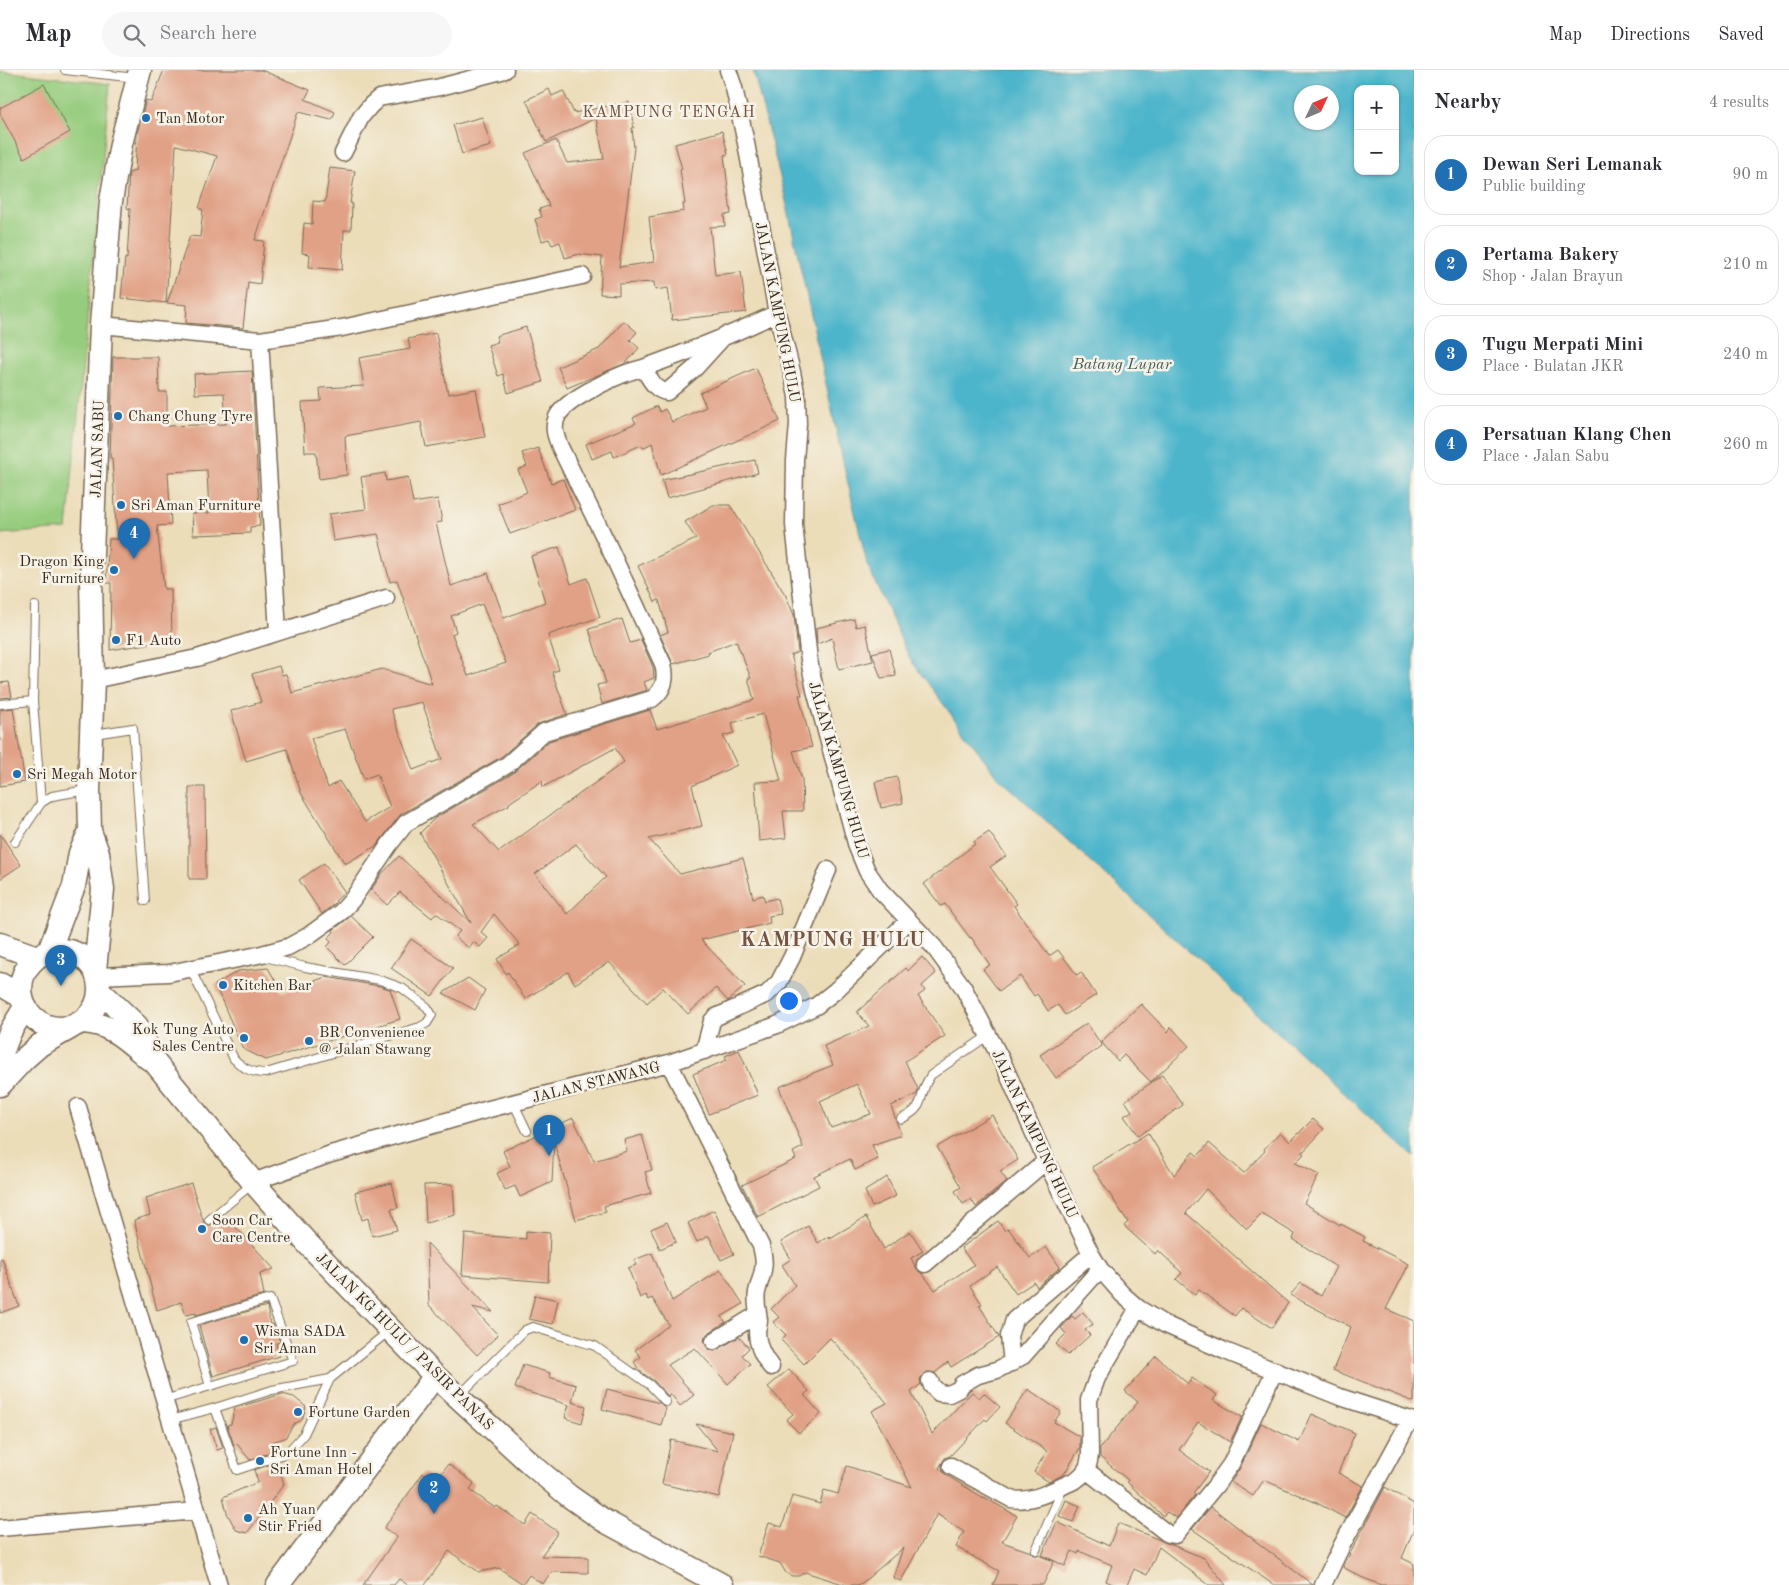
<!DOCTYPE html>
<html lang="en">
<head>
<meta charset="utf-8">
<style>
  :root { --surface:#fff; --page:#f7f7f7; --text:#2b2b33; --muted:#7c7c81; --line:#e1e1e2; --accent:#1f6fb2 }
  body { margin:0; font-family:"Old Standard TT",serif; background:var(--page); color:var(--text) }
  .controls { position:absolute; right:15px; top:15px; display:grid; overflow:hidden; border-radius:10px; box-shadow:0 1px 4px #0004 }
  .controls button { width:45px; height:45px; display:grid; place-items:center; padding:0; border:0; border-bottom:1px solid var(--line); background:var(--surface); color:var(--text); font:25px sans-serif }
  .compass { position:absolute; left:1294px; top:15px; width:45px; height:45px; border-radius:50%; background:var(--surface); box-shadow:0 1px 4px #0004; rotate:46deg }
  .you { position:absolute; left:788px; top:930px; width:18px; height:18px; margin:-12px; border:4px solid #fff; border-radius:50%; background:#1a73e8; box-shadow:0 0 0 8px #1a73e833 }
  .badge { display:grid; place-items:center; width:32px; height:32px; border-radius:50%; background:var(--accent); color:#fff; font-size:16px; font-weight:700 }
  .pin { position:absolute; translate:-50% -41px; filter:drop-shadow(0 1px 2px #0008) }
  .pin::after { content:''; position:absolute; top:26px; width:18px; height:15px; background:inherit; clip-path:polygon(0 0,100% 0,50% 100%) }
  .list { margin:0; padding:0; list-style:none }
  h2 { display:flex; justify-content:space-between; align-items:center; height:65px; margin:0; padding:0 20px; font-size:21px }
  h2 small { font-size:16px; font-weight:400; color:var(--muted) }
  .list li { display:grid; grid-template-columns:32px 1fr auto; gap:15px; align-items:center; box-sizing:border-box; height:80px; margin:0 10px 10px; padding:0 10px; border:1px solid var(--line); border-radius:20px }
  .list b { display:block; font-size:19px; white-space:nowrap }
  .list p { margin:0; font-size:16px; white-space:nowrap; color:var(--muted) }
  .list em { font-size:16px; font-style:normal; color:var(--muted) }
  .icon { flex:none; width:28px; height:28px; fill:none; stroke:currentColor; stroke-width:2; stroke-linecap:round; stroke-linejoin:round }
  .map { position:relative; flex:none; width:1414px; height:1515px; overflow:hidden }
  header { display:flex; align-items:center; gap:30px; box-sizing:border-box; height:70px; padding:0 25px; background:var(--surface); border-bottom:1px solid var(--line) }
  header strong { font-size:24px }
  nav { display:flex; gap:28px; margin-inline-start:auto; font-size:18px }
  .search { width:350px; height:45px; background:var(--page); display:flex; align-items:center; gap:12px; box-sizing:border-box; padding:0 18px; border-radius:28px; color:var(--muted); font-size:19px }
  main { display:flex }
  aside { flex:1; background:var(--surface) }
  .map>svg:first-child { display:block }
</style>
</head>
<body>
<header>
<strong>Map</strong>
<div class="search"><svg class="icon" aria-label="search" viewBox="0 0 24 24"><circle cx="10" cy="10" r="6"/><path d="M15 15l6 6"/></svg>Search here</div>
<nav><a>Map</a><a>Directions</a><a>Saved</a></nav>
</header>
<main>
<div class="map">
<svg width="1414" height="1515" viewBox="0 0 1414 1515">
  <rect width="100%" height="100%" fill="#f7f3e8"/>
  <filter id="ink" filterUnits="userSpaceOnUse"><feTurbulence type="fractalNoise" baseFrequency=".02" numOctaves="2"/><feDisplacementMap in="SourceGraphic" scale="10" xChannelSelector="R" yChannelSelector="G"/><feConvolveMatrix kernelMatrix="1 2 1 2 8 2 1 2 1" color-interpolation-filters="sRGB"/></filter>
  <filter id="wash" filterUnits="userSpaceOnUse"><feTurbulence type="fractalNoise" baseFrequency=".0096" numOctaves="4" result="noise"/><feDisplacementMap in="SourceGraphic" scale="20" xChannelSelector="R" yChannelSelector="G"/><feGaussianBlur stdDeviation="1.12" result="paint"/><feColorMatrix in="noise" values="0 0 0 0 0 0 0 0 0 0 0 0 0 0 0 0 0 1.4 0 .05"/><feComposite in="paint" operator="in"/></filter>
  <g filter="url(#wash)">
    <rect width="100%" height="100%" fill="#ecddb9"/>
    <path fill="#96cc7e" stroke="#687b4e" d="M0,1L110,14L67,459L0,464Z"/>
    <path fill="#4db5cb" stroke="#447074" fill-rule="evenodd" d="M753,0H1414V1087L996,705L910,589L867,494L844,396L784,122ZM1358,19H1395V101H1358ZM1302,22H1332V52H1302Z"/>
    <g id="blocks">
      <path fill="#e1a186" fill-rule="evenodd" d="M164,0H261L310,20L305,29L335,42L332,50L298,42L255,170L264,171L260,214L248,212L243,258L186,253L187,235L167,233L190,166L200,167L203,140L199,138L217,86L176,75L166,233L121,228L125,188L127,189L130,139L127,138L129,103L135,101L137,64L146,30L151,32Z
        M44,14L70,62L24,88L0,44V38Z
        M549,19L552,26L563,21L574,43L629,32L634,58H632L634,78L619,197L654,192L649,147L684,141L683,134H685L680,100L682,99L675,74L722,61L728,84L724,85L731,144L724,145L725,156L710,157L715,205L741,202L746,242L672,250L668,218L655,220L654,212L619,214V225L600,224L602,187L579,184L565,188L560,172L552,175L549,169L542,171L535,149L542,147L539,139L549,136L525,83L556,70L567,93L604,89L596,48L546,72L526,30Z
        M482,47L491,76L462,84L453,55Z
        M330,98L355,101L350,133H352L351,160H344L342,200L309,197L310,184L302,183L304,153L312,154L313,131L325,132Z
        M624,251L637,262L630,270L639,278L626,293L567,318L558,297L599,279Z
        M526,257L543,312L508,323L503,304L498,306L488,275L498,272L496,266Z
        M436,263L448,324L476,319L485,367L426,377L421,352L345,366L347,405L319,409L316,382H305L302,332L321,331L320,318L364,316L359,288L410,279L408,269Z
        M113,287H158L159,322H167V356L226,354L224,323L195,324L194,304L252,301L260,456L250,457V463L193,465L192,443H209L207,400L168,402L171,455L157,456L164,519H171L172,570L110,580L111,513H106L109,469H117L112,388H110Z
        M756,298L780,351L661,405L652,373L643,378L641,375L614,387L612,381L592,389L586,374L636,353L633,348L657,336L660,342L665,339L672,352L706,337L700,323Z
        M538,378L551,413L563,409L575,440L510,464L498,434L527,422L518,400L527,396L522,383Z
        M755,390L758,403L667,428L662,410Z
        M385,403L386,411L408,407L413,433L438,429L442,452L436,453L451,516L488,503L504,548L545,532L531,486L559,477L571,514L587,508L600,547L548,565L559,600L552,602L567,644L538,654L501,687L401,744L376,776L345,794L301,723L287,679L246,691L231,641L261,632L252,604L279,596L282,605L286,604L292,623L382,599L432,614L397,510L390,512L378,464L333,471L329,444L366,439L361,407ZM482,534L506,593L468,606L452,564L456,562L451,546ZM422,632L442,689L413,700L391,639ZM345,659L364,709L377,704L390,737L365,752L339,711L328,718L311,668Z
        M713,435H730L786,526L794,545L798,582L791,585L802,625H799L812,677L793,681L802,709L803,741H783L786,768L759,771L755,712L781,711L763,644L732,653L734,663L723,666L737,695L692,716L702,756L649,769L680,804L743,788L753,828L763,825L765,831L777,828L781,844L769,846L770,853L701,870L745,916L728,931L716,918L688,944L663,918L647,933L609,892L575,914L568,902L525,929L508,902L506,904L497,889L520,875L494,844L481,862L488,868L480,877L473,872L469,878L455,867L460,861L436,843L432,848L400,822L387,835L371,820L381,805L399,786L471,853L420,763L435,748L512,704L549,671L650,640L657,659L754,630L748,608H751L736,571L708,582L709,584L673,594L660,565L668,562L659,530L655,532L638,496L696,469L685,452ZM615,678L624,692L499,782L473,754L509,735V733L542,711L543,717ZM576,774L606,807L567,844L535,804Z
        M622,549L630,573L641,570L653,597L654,608L644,612L647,620L602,634L597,615L606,613L589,559Z
        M854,549L856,557L865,555L873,591L839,599L832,568L817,574L816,558Z
        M889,579L896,606L881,608L872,583Z
        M9,612L12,627L0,628V613Z
        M13,638L25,712L0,716V640Z
        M897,707L903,733L881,738L875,712Z
        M189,717H205L206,809H189Z
        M989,762L1006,786L990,797L1017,834L1014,836L1049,886L1058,880L1077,905L1081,902L1096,925L1065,945L1058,935L1048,941L1037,924L1034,926L1020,906L999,921L983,899L990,895L971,867L970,868L945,834L941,836L924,814L975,774L974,772Z
        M0,764L21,795L0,809Z
        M324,793L345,822L335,831L336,832L334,834L322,844L299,810Z
        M351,846L373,867L345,895L327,877L331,872L328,868L334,862L333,860Z
        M411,869L453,898L432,926L391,898Z
        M922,887L936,903L922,916L925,921L918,926L945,966L905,991L918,1019L917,1024L891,1036L901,1065L872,1075L878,1089L855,1100L850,1089L814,1106L819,1116L758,1147L742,1115L796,1089L793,1082L803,1077L779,1017L833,995L824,976L869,956L857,942L906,898L908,901ZM857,1014L871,1044L831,1058L820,1031Z
        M268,898L282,922L326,907L379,916L390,919L400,949L266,990L243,979L215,915L238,901Z
        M468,908L485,920L475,940L443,923Z
        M1141,934L1168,962L1171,957L1189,976L1151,1012L1124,985L1118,991L1101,972Z
        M1087,953L1102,976L1056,1008L1040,985Z
        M739,980L758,1025L709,1044L693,1004L727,990L725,986Z
        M1162,1005L1183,1035L1138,1066L1124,1046L1132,1041L1125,1031Z
        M992,1045L1018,1090L1000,1101L1007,1111L978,1135L976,1137L971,1129L963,1134L955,1121L961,1117L937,1077Z
        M573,1048L594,1091L627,1081L624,1070L642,1065L652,1100L645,1102L651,1123L604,1136L606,1142L576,1150L554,1072L552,1112L520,1127L515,1116L505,1120L497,1103L510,1097L503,1081Z
        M1313,1049L1324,1059L1302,1083L1304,1084L1295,1093L1319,1105L1304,1133L1340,1155L1341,1154L1365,1167L1363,1171L1409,1194L1386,1239L1414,1251V1332L1333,1300L1351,1257L1290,1225L1301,1213L1321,1226L1336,1197L1293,1169L1295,1164L1262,1144L1247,1159L1206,1119L1186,1143L1288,1233L1272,1258L1241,1238L1235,1246L1199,1220L1195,1225L1176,1209L1182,1203L1158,1180L1155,1184L1124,1156L1128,1152L1092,1097L1148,1063L1174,1105L1193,1082L1198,1086L1209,1073L1244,1103L1265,1081L1264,1079L1280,1062L1290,1072Z
        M887,1107L896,1126L872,1137L865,1121Z
        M191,1113L205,1156L210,1155L227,1147L274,1199L260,1204L264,1225L196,1245V1243L186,1245L181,1232L157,1240L134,1150L150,1145L146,1128Z
        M392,1113L398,1138L391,1139L397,1160L372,1166L368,1148L362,1150L355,1122Z
        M453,1114L455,1145L426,1153L424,1115Z
        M714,1140L734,1184L721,1190L709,1166L697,1172L688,1153Z
        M866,1147L884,1179L910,1161L923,1181L911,1188L917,1200L923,1204L935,1220L974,1195L961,1178L998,1151L1005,1161L1008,1158L1030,1188L1046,1177L1060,1197L1037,1217L1034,1212L1016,1224L997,1197L970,1216L982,1234L979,1235L999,1267L951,1297L948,1292L935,1303L926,1302L920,1309L921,1314L911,1322L932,1364L972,1322L979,1328L984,1323L1000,1337L987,1351L985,1349L950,1386L945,1388L939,1398L946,1405L984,1428V1427L1017,1446L1002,1472L1031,1482L1034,1485H1038L1054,1491L1043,1515H993L999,1501L956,1477L964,1462L937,1444L901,1511L893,1508L903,1478L862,1513L857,1515H846L805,1502L799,1506H792L786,1503L780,1493L758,1486L769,1453L782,1457L792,1426L820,1434L824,1420L838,1424L847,1396L912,1417L872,1341L887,1333L860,1300L830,1268L804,1294L781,1270L786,1265L773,1252L779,1247L771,1239L795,1215L782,1195L791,1189L781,1172L808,1156L818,1173L829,1166L830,1168Z
        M667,1152L676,1172L660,1179L651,1159Z
        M526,1161L550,1163L548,1212L462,1205L465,1164L526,1169Z
        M427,1173L493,1242L472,1237L498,1265L477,1285L429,1235Z
        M652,1183L672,1231L721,1200L743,1234L721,1247L726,1252L708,1263L705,1267L704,1272L709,1280L715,1281L739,1267L749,1278L742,1285L750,1294L728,1314L695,1278L668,1295L694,1325L680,1336L670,1323L669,1327L654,1311L641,1302L634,1292L641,1287L635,1280L669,1255L652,1228L648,1230L646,1225L640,1228L628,1198L636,1195L634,1190Z
        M2,1188L19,1236L0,1243V1189Z
        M535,1225L558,1230L553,1254L529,1249Z
        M267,1236L270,1254H273L280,1272L276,1273L279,1286L213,1306L199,1255Z
        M1083,1242L1093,1254L1085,1260L1090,1265L1068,1285L1056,1274L1066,1264L1061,1258L1072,1246L1075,1249Z
        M1156,1286L1188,1314L1192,1308L1217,1325L1213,1330L1242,1347L1230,1372L1198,1352L1179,1380L1209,1402L1193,1423L1195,1425L1176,1448L1167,1442L1163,1446L1127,1412L1128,1410L1100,1387V1378L1138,1332L1125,1321Z
        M523,1295L550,1303L549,1307L576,1315L572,1332L586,1336L582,1353L565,1348L569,1335L515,1318Z
        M789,1299L809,1321L804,1325L821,1344L799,1363L786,1350L793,1344L768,1317Z
        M607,1319L660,1333L666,1338L661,1355L602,1339Z
        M1028,1319L1061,1342L1054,1352L1080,1367V1378L1064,1404L1049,1412L1034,1402L1047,1381L1005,1353Z
        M282,1324L294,1327L306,1337L302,1350L294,1354L285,1368L272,1372L274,1381L250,1390L237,1374L234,1375L227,1355L231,1354L235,1338Z
        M1312,1344L1355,1363L1338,1403L1363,1416L1345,1448L1317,1433L1264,1410L1253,1426L1231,1412L1240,1398L1261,1353L1299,1372Z
        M696,1354L733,1362L719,1427L662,1414L671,1370L718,1381Z
        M216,1357L223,1378L217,1380L210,1359Z
        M277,1392L284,1414L247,1463L236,1460L227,1443L223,1427L258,1412L254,1400Z
        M448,1394L474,1413L470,1420L495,1438L497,1436L525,1455L532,1444L558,1462L541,1486L588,1487V1503L551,1502L543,1514L529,1505L523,1514L499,1498L479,1502L449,1481L425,1515H408L399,1509L394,1515H363L397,1467L384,1458L423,1403L436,1411Z
        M1385,1417L1414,1434V1459L1402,1488L1414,1494V1515H1381L1361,1507L1343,1497Z
        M1066,1430L1080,1436L1073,1452L1059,1446Z
        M1211,1437L1313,1515H1274L1192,1459Z
        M1057,1452L1109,1476L1118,1453L1204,1488L1226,1515H1209L1159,1477L1147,1505L1134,1499L1127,1515H1115L1106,1511L1112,1495L1079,1481L1078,1484L1072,1481L1065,1496L1042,1485Z"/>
    </g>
  </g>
  <g filter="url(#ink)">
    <use href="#blocks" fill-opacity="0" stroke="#796954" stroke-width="1"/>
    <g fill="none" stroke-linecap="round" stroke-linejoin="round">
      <defs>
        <path id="lane" d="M65,0L136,8
          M35,536L33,631L41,733
          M0,634L33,631
          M94,664L133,658L145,831
          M15,772L41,733L52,726L87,720
          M190,898L234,989C244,999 252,1003 266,1003L420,957L427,953L432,945L427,937L402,918L380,910L305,897L265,887
          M513,1032L527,1061
          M901,1049C929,1036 916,1026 931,1005L989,965
          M209,1150L252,1114
          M459,1326L525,1260L533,1257L595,1276L650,1315L666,1332
          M164,1330L293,1291L270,1229L191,1252L210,1316
          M215,1338L237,1400L287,1383L304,1364L330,1309L389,1261
          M170,1350L215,1338L272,1320L330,1309
          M1036,1480L1063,1418"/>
        <path id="street" d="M728,0L734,18L746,73L777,243L792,302L797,327L798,354L795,390L794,455L809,590L815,620L857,777L867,801L880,820L934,877L963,917L1003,993L1046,1091L1091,1184L1100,1199L1122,1224L1138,1238L1164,1254L1225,1281L1340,1327L1414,1351
          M343,83L361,47L371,35L379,28L440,17L505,0
          M101,255L260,270L342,258L582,206
          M725,265L695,298L667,322C654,320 650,308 643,298C688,282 734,264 777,243
          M260,270L278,562
          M93,610L197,588L386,528
          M97,906L169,903L258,885L288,877L308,866L341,842L352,830L389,775L406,753L507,695L544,662L652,629C664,620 667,609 663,594L607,473L560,377C556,367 552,358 557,347C565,329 623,302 643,298
          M704,981L712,951L716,947L767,924L779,912L792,887L828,800
          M669,993L761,1176C767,1198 762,1202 757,1222C755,1232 758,1240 759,1250C759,1253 758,1257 757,1261C757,1275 763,1287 771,1297
          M78,1037L219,1515
          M253,1112L331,1084L489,1039L669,993L777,955L816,936L835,921L908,851
          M925,1194L1046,1091
          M714,1271L758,1244
          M1012,1293L1009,1266L1014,1250L1091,1184
          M930,1311L932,1316L939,1323L949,1324L959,1319L962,1314L978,1305L997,1300L1023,1286L1100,1199
          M951,1396L1011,1429C1034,1433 1055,1419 1076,1410C1086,1403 1089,1396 1090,1384L1089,1330L1097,1308L1138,1238
          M1086,1400L1168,1464L1175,1465L1216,1415L1231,1394L1275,1300
          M0,1458L197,1441
          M1323,1515L1342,1475L1410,1350"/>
        <path id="secondary" d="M0,874L37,887
          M21 919a39 39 0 1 1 78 0a39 39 0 1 1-78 0Z
          M49,881L74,816L80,783L90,761
          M95,900L103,819L98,783L90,761L89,720L93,610L91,510L101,255L111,131L121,74L140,0
          M0,914L22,927
          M100,921L137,956L156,994L253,1112L307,1173L435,1306L532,1395L569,1426L603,1450L722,1515
          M82,952C111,953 128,971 149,989
          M0,988L10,962L25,937
          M0,1015L24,989L40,975L72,957
          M278,1515L435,1306"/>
      </defs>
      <use href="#lane" stroke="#796954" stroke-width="10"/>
      <use href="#street" stroke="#796954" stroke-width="19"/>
      <use href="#secondary" stroke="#796954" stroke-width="25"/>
      <use href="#lane" stroke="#fff" stroke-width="8"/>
      <use href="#street" stroke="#fff" stroke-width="16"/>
      <use href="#secondary" stroke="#fff" stroke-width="22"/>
    </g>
  </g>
  <g fill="#1f6fb2" stroke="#f7f3e8" stroke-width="2">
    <circle cx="146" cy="48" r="5"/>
    <circle cx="118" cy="346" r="5"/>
    <circle cx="121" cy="435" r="5"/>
    <circle cx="114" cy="500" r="5"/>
    <circle cx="116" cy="570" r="5"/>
    <circle cx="17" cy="704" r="5"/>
    <circle cx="223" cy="915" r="5"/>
    <circle cx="244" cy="968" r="5"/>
    <circle cx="309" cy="971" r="5"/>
    <circle cx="202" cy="1159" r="5"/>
    <circle cx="244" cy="1270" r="5"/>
    <circle cx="298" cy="1342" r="5"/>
    <circle cx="260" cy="1391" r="5"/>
    <circle cx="248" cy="1448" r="5"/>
  </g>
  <g text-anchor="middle" stroke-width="5" stroke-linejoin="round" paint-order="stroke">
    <g font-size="15" fill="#3b2a1e" stroke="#f7f3e8" text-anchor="start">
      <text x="156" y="53">Tan Motor</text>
      <text x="128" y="351">Chang Chung Tyre</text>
      <text x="131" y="440">Sri Aman Furniture</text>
      <text x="104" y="496" text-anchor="end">Dragon King<tspan x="104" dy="17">Furniture</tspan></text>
      <text x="126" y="575">F1 Auto</text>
      <text x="27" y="709">Sri Megah Motor</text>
      <text x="233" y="920">Kitchen Bar</text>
      <text x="234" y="964" text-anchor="end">Kok Tung Auto<tspan x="234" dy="17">Sales Centre</tspan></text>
      <text x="319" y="967">BR Convenience<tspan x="319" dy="17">@ Jalan Stawang</tspan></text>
      <text x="212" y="1155">Soon Car<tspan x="212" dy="17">Care Centre</tspan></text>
      <text x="254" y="1266">Wisma SADA<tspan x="254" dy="17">Sri Aman</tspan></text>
      <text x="308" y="1347">Fortune Garden</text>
      <text x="270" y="1387">Fortune Inn -<tspan x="270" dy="17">Sri Aman Hotel</tspan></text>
      <text x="258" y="1444">Ah Yuan<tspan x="258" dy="17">Stir Fried</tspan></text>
    </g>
    <g font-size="15" fill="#3b2a1e" stroke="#f7f3e8">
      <text transform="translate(778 242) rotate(79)" y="5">JALAN KAMPUNG HULU</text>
      <text transform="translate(97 379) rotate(-88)" y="5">JALAN SABU</text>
      <text transform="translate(839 700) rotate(74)" y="5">JALAN KAMPUNG HULU</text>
      <text transform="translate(596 1012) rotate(-14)" y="5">JALAN STAWANG</text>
      <text transform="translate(1035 1064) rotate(65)" y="5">JALAN KAMPUNG HULU</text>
      <text transform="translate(405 1271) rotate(45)" y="5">JALAN KG HULU / PASIR PANAS</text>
    </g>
    <g font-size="16" letter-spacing="1" fill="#755442" stroke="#f7f3e8">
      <text x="669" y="47">KAMPUNG TENGAH</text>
    </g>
    <g font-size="16" font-style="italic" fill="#415b5b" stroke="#f7f3e8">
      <text x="1122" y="299">Batang Lupar</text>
    </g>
    <g font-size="20" font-weight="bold" letter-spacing="1" fill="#755442" stroke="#f7f3e8">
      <text x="833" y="876">KAMPUNG HULU</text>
    </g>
  </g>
</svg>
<div class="controls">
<button>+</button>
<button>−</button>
</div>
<svg class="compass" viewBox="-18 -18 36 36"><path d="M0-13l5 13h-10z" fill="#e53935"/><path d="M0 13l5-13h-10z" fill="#7c7c81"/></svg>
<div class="you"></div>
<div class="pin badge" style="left:549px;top:1086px">1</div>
<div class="pin badge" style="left:434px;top:1444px">2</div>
<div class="pin badge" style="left:61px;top:916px">3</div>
<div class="pin badge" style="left:134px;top:489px">4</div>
</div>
<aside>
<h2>Nearby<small>4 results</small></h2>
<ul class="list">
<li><span class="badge">1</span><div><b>Dewan Seri Lemanak</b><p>Public building</p></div><em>90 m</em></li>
<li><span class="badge">2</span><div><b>Pertama Bakery</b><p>Shop · Jalan Brayun</p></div><em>210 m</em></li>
<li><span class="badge">3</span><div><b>Tugu Merpati Mini</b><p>Place · Bulatan JKR</p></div><em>240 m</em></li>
<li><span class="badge">4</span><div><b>Persatuan Klang Chen</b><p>Place · Jalan Sabu</p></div><em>260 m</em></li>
</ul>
</aside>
</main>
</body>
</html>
